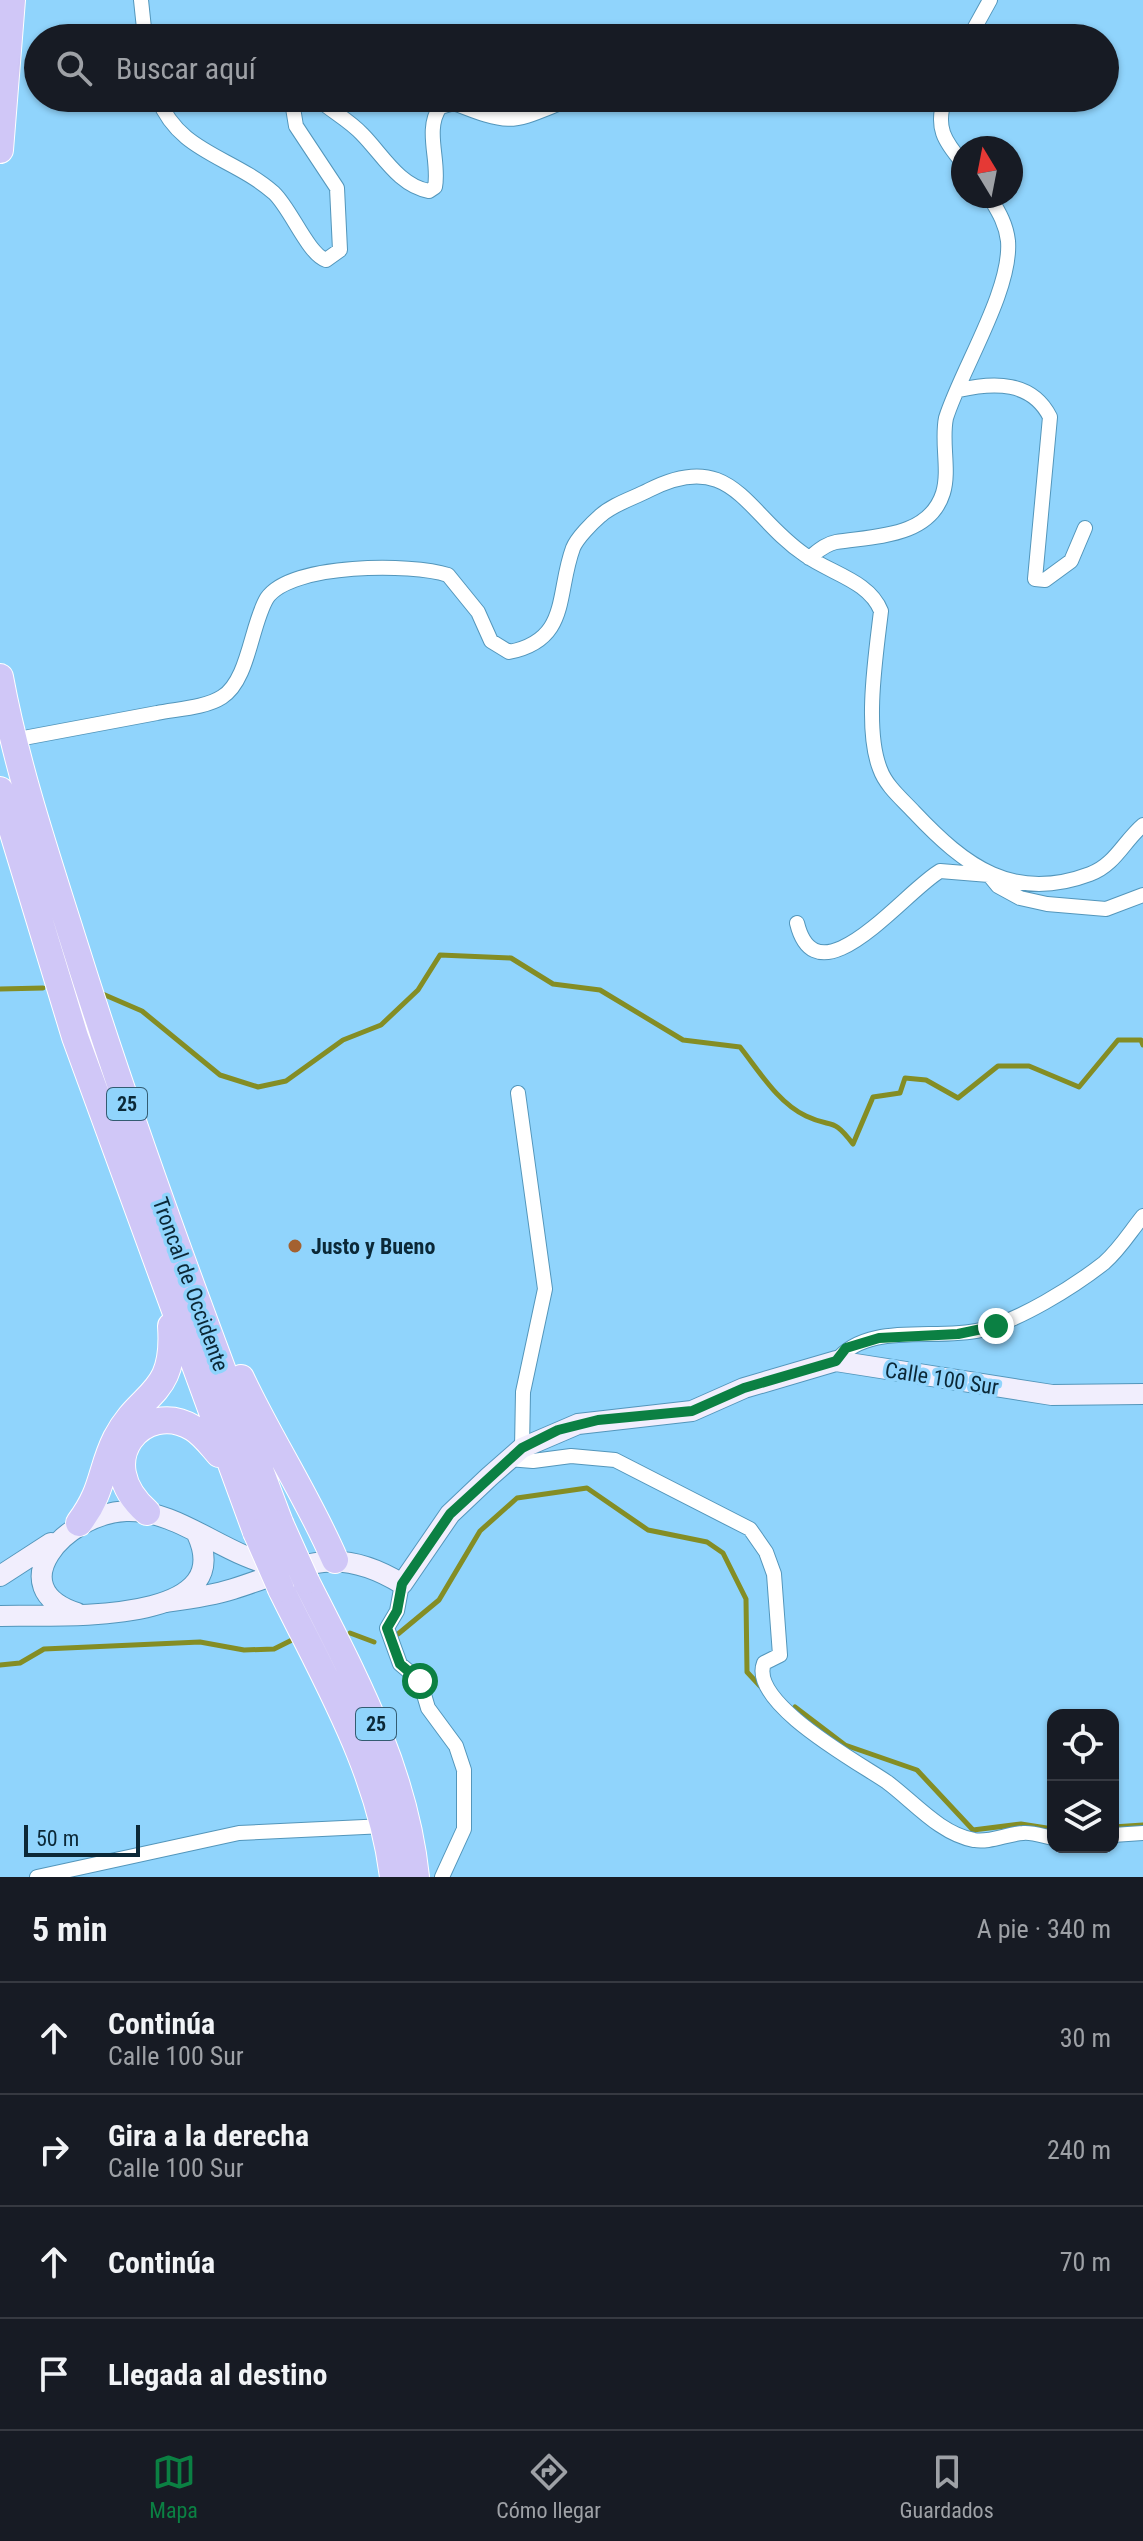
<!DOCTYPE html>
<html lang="es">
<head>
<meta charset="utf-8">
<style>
  :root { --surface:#171b24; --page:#20242c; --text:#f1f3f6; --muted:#9ea1a6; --line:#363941; --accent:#0b8043 }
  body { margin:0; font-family:"Roboto Condensed",sans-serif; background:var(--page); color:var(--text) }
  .controls { position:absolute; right:24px; bottom:24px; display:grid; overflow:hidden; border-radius:16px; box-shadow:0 2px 6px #0004 }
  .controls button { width:72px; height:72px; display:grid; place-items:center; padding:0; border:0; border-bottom:2px solid var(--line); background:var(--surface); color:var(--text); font:40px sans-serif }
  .compass { position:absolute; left:951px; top:136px; width:72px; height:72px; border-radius:50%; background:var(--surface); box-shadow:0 2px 6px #0004; rotate:350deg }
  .scale { position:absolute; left:24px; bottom:20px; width:116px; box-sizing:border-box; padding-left:8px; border:4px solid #0b2837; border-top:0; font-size:22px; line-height:28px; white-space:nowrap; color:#0b2837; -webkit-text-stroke:6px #90d4fc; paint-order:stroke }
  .stop { position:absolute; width:24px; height:24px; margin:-18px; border:6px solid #0b8043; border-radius:50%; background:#fff }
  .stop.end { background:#0b8043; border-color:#fff; box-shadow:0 2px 8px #0008 }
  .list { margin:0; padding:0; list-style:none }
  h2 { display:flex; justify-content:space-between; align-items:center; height:104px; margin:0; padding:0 32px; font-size:34px }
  h2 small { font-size:26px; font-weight:400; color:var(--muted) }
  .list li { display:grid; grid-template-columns:52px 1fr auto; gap:24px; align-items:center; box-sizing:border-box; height:112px; padding:0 32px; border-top:2px solid var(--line) }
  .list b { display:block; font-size:30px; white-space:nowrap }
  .list p { margin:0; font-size:26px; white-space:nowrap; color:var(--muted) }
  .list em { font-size:26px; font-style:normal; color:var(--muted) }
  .icon { flex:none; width:44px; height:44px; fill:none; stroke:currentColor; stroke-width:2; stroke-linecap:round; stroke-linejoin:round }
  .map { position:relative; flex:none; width:1143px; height:1877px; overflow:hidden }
  .search { position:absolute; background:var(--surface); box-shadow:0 2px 6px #0004; left:24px; right:24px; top:24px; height:88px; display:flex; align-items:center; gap:20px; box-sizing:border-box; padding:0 28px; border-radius:44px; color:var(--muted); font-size:30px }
  .sheet { height:552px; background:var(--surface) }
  nav { display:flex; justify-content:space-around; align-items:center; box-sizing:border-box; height:112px; border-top:2px solid var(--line); background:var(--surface); font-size:22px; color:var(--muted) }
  nav a { display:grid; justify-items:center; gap:4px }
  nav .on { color:var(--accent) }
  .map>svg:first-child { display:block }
</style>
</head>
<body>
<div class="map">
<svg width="1143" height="1877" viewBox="0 0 1143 1877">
  <rect width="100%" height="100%" fill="#90d4fc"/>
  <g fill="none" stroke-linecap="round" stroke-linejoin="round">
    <path stroke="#848d24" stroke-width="5" d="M0,989L43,988
      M98,992L142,1011L220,1075L258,1087L286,1081L343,1040L381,1025L418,990L440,955L511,958L553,984L600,990L683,1040L740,1047C759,1071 778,1103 806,1116C833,1129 832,1116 853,1144L873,1097L900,1093L905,1078L926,1080L958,1098L998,1066H1029L1079,1087L1118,1040H1141L1143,1045
      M350,1633L374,1642
      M398,1634L439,1600L480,1531L517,1498L587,1488L648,1530L707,1542L723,1553L746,1599L747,1672L760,1686
      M0,1665L20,1663L44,1649L200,1642L244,1650L274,1649L292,1640
      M795,1707L845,1745L917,1770L973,1830L1021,1824L1053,1829
      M1113,1827L1143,1825"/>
    <defs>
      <path id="street" d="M141,0L145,38
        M969,38L990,0
        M158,98C179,153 232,156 274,193C291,209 308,254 326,260L340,250L337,188L296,126L293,108L299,98
        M317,98C331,111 349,120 362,134C382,154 399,186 429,191L435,187C440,161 424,130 440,107L454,103C516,128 513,121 573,98
        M945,98C935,127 944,141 963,163
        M959,390C994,382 1032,381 1050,417L1035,579L1045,580L1071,561L1085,528
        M809,558C817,552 825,544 836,542C873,536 929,538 943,493C950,470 941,442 946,418C961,370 1012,290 1008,241C1006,223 998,211 989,196
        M13,740C61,731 109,722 157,713C176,709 205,708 222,697C249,680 251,624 267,598C291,563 412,563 448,575L478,612L491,641L509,652C570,640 556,594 573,548C577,538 592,523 600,516C613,504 634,498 649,490C733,447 746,515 805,555C832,574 869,581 881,611C876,654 864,729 880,769C886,786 902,799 914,812C965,866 1013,903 1090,874C1115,865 1124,841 1143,825
        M797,923C817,1005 905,891 940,871L989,875L998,886L1020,898L1047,904L1106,909L1143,895
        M518,1093L545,1289L523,1392L522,1448
        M836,1361C868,1321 935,1341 981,1330C1020,1320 1072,1288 1104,1263C1120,1249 1130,1232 1143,1216
        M508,1459L533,1461L571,1456L615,1460L750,1529L766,1552L774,1574L780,1655L764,1663C748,1703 861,1764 887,1782C913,1801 940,1834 974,1840C989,1843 1007,1834 1023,1833C1032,1832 1043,1836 1053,1838
        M402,1584L397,1611L387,1628L400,1664L420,1681L428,1708L456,1746L464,1770V1829L442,1877
        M1113,1835L1143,1833
        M37,1877L239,1833L385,1826"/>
      <path id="secondary" d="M0,1576L51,1543
        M166,1602C188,1599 211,1596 233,1589C300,1568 334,1542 402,1584L450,1514L489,1477L522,1448L578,1424L692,1411L744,1388L836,1361L1052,1395L1143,1394
        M77,1613C0,1588 64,1514 126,1511C179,1509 226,1558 281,1567
        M0,1616C50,1614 241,1629 197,1534"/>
      <path id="highway" d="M0,150L12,0
        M0,677C17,769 47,857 75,946C136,1141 208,1332 280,1523
        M0,790L75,1037L256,1532
        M241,1378C270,1440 308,1497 335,1560
        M147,1512C89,1461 144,1398 193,1428C203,1434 211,1445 219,1454
        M79,1523C104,1490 100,1470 116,1438C141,1390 176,1397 171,1326
        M306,1581C354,1676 405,1769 416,1877
        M281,1589C327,1683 380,1771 393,1877"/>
    </defs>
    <use href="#street" stroke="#5396bb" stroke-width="16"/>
    <use href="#secondary" stroke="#5396bb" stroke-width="22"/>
    <use href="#highway" stroke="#fff" stroke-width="28"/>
    <use href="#street" stroke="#fff" stroke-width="14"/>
    <use href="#secondary" stroke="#f1eefd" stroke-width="20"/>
    <use href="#highway" stroke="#d0c7f7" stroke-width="26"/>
    <defs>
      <path id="highway-bridge" d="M280,1523L306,1581
        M256,1532L281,1589"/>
    </defs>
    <use href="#highway-bridge" stroke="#fff" stroke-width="28" stroke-linecap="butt"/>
    <use href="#highway-bridge" stroke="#d0c7f7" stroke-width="26"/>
  </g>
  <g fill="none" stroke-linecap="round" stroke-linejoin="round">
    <path stroke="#0b8043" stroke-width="10" d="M420,1681L400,1664L387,1628L397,1611L402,1584L450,1514L522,1448L558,1430L598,1420L692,1411L744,1388L836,1361L846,1348L879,1338L958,1334L996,1326"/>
  </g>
  <circle fill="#a46130" stroke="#90d4fc" stroke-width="3" cx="295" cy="1246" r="8"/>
  <g text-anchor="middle" stroke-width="7" stroke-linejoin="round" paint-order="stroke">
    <g fill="#90d4fc" stroke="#335c72" stroke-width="2">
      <rect x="107" y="1088" width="40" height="32" rx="6"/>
      <rect x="356" y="1708" width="40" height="32" rx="6"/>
    </g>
    <g font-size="20" font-weight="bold" fill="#0b2837">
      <text x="127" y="1111">25</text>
      <text x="376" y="1731">25</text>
    </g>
    <g font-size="22" font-weight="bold" fill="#0b2837" stroke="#90d4fc" text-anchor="start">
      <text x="311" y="1254">Justo y Bueno</text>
    </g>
    <g font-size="22" fill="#0b2837" stroke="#90d4fc">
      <text transform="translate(191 1284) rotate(70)" y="8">Troncal de Occidente</text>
      <text transform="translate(942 1378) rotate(9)" y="8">Calle 100 Sur</text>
    </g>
  </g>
</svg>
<div class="controls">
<button><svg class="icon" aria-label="locate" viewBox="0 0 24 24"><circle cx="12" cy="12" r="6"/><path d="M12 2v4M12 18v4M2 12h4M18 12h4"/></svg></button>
<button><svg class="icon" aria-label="layers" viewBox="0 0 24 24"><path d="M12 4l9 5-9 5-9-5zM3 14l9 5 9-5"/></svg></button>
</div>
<svg class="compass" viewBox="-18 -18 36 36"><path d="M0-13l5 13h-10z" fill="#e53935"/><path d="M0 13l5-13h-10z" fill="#9ea1a6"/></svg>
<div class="scale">50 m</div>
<div class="stop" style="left:420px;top:1681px"></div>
<div class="stop end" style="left:996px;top:1326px"></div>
<div class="search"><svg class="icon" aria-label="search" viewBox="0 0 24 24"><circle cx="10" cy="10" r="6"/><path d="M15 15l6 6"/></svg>Buscar aquí</div>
</div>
<section class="sheet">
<h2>5 min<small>A pie · 340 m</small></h2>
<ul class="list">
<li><svg class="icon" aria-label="ahead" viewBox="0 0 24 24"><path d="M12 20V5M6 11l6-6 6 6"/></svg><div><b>Continúa</b><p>Calle 100 Sur</p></div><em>30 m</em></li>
<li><svg class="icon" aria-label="right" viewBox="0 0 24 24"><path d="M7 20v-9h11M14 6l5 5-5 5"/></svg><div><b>Gira a la derecha</b><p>Calle 100 Sur</p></div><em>240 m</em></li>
<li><svg class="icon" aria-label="ahead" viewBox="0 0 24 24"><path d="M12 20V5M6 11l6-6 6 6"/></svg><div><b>Continúa</b></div><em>70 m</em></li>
<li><svg class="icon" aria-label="arrive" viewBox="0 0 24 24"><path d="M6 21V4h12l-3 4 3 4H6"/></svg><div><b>Llegada al destino</b></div></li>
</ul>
</section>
<nav>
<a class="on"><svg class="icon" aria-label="map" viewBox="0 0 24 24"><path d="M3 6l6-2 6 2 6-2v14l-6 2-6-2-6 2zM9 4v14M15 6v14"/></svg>Mapa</a>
<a><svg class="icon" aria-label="directions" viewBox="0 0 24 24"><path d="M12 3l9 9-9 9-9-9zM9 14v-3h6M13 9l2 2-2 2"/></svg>Cómo llegar</a>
<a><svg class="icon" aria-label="saved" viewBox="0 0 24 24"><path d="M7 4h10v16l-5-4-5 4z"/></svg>Guardados</a>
</nav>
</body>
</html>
